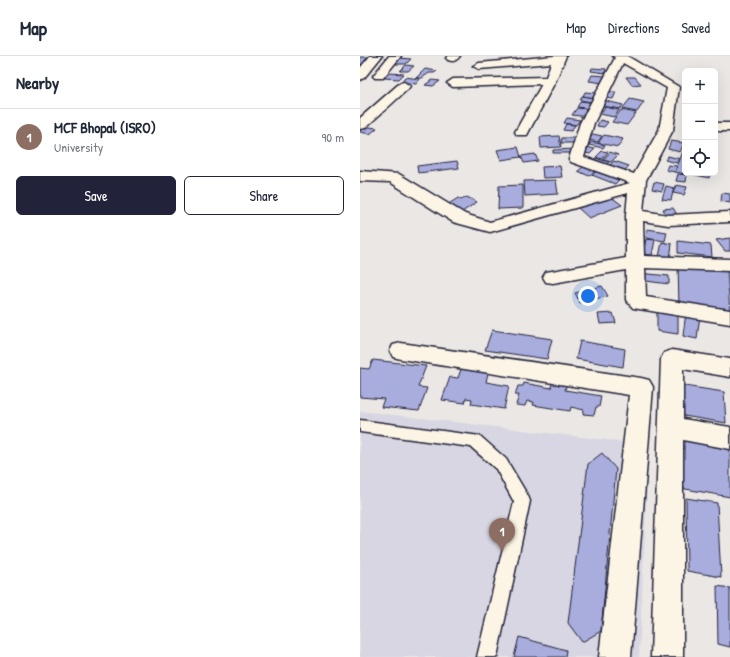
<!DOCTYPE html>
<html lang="en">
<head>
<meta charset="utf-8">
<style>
  :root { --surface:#fff; --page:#f6f6f7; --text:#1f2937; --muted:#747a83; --line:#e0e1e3; --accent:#22223b }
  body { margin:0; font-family:"Patrick Hand",sans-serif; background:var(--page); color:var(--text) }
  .controls { position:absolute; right:12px; top:12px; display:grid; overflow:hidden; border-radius:6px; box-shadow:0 4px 16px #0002 }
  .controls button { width:36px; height:36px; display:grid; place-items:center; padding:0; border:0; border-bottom:1px solid var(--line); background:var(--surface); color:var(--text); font:20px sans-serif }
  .you { position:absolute; left:228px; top:240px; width:14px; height:14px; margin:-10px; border:3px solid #fff; border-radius:50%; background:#1a73e8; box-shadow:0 0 0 6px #1a73e833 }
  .badge { display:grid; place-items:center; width:26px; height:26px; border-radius:50%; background:var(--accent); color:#fff; font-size:13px; font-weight:700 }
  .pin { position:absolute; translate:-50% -33px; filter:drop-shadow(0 1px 2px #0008) }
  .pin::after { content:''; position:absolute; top:21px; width:14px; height:12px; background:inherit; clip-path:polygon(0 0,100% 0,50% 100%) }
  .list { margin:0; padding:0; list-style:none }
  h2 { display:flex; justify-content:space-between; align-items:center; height:52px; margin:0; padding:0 16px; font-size:17px }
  h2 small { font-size:13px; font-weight:400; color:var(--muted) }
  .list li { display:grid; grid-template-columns:26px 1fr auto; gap:12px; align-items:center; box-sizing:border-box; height:56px; padding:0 16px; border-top:1px solid var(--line) }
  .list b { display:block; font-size:15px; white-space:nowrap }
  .list p { margin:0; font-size:13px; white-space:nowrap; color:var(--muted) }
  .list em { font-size:13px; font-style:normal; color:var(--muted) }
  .actions { display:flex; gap:8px; padding:12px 16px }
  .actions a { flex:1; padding:9px 0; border:1px solid var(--accent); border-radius:6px; text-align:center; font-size:14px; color:var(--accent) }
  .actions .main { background:var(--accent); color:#fff }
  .icon { flex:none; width:22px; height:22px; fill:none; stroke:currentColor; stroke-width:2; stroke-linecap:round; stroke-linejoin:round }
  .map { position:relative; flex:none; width:370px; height:601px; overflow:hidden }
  header { display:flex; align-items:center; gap:24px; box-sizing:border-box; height:56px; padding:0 20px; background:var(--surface); border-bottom:1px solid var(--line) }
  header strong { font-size:19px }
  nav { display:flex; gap:22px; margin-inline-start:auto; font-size:14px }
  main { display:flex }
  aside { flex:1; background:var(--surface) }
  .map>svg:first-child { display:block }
</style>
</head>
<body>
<header>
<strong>Map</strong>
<nav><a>Map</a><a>Directions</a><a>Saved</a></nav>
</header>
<main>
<aside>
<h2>Nearby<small></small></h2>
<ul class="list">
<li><span class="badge" style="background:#8d6e63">1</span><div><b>MCF Bhopal (ISRO)</b><p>University</p></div><em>90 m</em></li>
</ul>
<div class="actions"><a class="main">Save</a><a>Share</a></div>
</aside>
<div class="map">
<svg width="370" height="601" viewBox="0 0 370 601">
  <rect width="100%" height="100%" fill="#ebe7e4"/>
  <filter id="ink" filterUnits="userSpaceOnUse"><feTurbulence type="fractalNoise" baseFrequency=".025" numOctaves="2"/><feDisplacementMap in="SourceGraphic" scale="8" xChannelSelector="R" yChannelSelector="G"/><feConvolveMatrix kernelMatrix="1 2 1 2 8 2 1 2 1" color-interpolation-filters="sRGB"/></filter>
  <g filter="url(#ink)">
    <path fill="#d7d6e2" d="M0,355L289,389L279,601H0Z"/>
    <path fill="#a8adde" stroke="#22223b" d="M0,1H12L0,13Z
      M38,2L51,3L46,8H33Z
      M46,9L54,10L48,15H40Z
      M232,12L246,13L245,17L231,15Z
      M65,13L77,15L74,17H69L62,22H56Z
      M29,17L44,18L39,23L24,22Z
      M232,19L245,20L243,27L229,25Z
      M45,21L60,23L56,28L40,26Z
      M266,21H275L281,28L272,29Z
      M72,24L80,25L73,30L65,29Z
      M225,36L237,37L235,42L223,40Z
      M247,36H256L253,43L245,42Z
      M222,40L239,43L237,47L220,44Z
      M270,43L284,46L277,56L262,53Z
      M221,45L235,47L231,53L217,51Z
      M246,45L263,49L260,53L243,50Z
      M245,51L259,54L254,61L240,58Z
      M217,52L227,53L225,56L231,57L228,61L212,59Z
      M261,54L276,57L267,69L252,66Z
      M207,62L220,64L216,69L204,67Z
      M240,64L248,66L244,71L237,70Z
      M206,68L215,69L211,75L203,74Z
      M2,70L17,72L10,78L0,76Z
      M233,78L242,80L238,86L229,84Z
      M244,79L263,83L258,91L238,87Z
      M199,80L201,91L181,92L180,81Z
      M202,82H217V87H201Z
      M311,85L324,87L320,96L308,93Z
      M231,86L245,89L243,92L229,89Z
      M325,90V118L315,116Z
      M158,91L161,101L141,104L137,94Z
      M226,91L235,93L230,98L221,96Z
      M214,93L215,97H193V94Z
      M242,95L248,96L242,103L236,101Z
      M250,96L258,99L251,106L243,104Z
      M175,98L178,105L164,107L161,100Z
      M308,100L320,103L317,107L305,104Z
      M235,102L249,106L245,110L231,105Z
      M97,105L99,112L58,117L57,110Z
      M254,105L269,110L262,117L246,112Z
      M227,108L238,113L229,120L218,115Z
      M308,109L317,110L315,116L306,114Z
      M200,110L202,121L183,122L182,111Z
      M239,113L257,119L254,122L259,124L255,128L232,119Z
      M327,117H350L349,122Z
      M318,118L327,119L326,126L316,125Z
      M196,124L198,138L165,140L164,125Z
      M294,126L304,128L302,135L292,133Z
      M163,129V152L138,153L139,130Z
      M316,129L327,131L324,139L313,137Z
      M306,130L314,132L311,144L302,143Z
      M362,137L370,138V147L361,145Z
      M250,140L262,149L229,162L218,152Z
      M107,141L117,146L102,156L87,149L98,142L101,144Z
      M313,152L318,160L307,161L303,153Z
      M287,173L307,176L305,185L286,182Z
      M370,182V195H365L356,184Z
      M286,183L295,184L292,199L283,198Z
      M318,185L351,189L352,201L318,197Z
      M302,186L312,188L310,203L299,201Z
      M318,209L367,214L370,256L319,250Z
      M279,217L309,220V228L278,224Z
      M242,230L248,240L235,243L230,233Z
      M227,234L232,244L220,247L215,237Z
      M297,252L318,254V278L297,275Z
      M326,256L340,259L337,283L323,280Z
      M253,257L256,267L240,268L238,258Z
      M132,274L192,283L187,303L125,294Z
      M220,285L265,293L263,311L216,303Z
      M13,304L66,310L58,331L67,332L59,355L21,351L24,343L0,341V312L9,313Z
      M101,313L128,317L126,326L149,330L144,353L111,348L112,343L106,342L105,347L82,344L90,321L98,322Z
      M193,321L208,323L205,334L241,340L239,351H236L234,359L223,358L224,354L211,351L210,355L173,349L174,346L167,345L165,350L156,349L159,339H155L158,330H163L164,327L191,332Z
      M318,329L364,336L366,367L318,359Z
      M322,377L370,386V441L320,432Z
      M242,397L256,413L241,575L222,586L208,567L228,408Z
      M326,442L357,447L361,521L327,515Z
      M357,530L370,532V591L358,588Z
      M159,581L206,594L205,601H154Z"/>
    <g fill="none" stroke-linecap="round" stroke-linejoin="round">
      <defs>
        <path id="lane" d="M0,364L120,380L146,403L168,440L170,445L137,601H117L154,446L136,413L111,391L0,376Z"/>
        <path id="street" d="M10,0H22L4,22L0,24V12Z
          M29,0H41L23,22H15L13,20Z
          M88,0H100C96,5 94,6 88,4L86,2Z
          M194,0H206L196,24L167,79H157L155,76L182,28L93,31L87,27L93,23L186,21L191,7L119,13L113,10L119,7Z
          M253,0H267L319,31L313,74L286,124L283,155L308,159L370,156V166L308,169L283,165L284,200L370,203V215L285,212L286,241L370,254V268L273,252L266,244V214L193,227L186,226L183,221L186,216L266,202V159L268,137L130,176L93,166L30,126L0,125V115L39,118L105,158L130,166L270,127L211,106L209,103L220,67L255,2ZM263,7L307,32L299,74L274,118L224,101L234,67Z
          M44,26L50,30L48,33L5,72L0,73V62L40,27Z
          M355,67H370V75H355Z
          M41,287L281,322L289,324L293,331L271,601H239L269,339L41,303L33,301L30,295L33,289Z
          M312,294L370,303V321L323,313V363L370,371V393L323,384V601H291L301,303L304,297Z"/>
      </defs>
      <use href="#lane" stroke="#22223b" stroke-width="3"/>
      <use href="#street" stroke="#22223b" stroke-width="3"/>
      <use href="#lane" fill="#fcf5e5" fill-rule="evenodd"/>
      <use href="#street" fill="#fcf5e5" fill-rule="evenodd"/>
    </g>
  </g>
</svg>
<div class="controls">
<button>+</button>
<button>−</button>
<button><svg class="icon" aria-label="locate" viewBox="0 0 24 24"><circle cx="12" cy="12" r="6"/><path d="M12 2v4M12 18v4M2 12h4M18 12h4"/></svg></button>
</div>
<div class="you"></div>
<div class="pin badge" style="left:142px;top:495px;background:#8d6e63">1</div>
</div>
</main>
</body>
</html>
